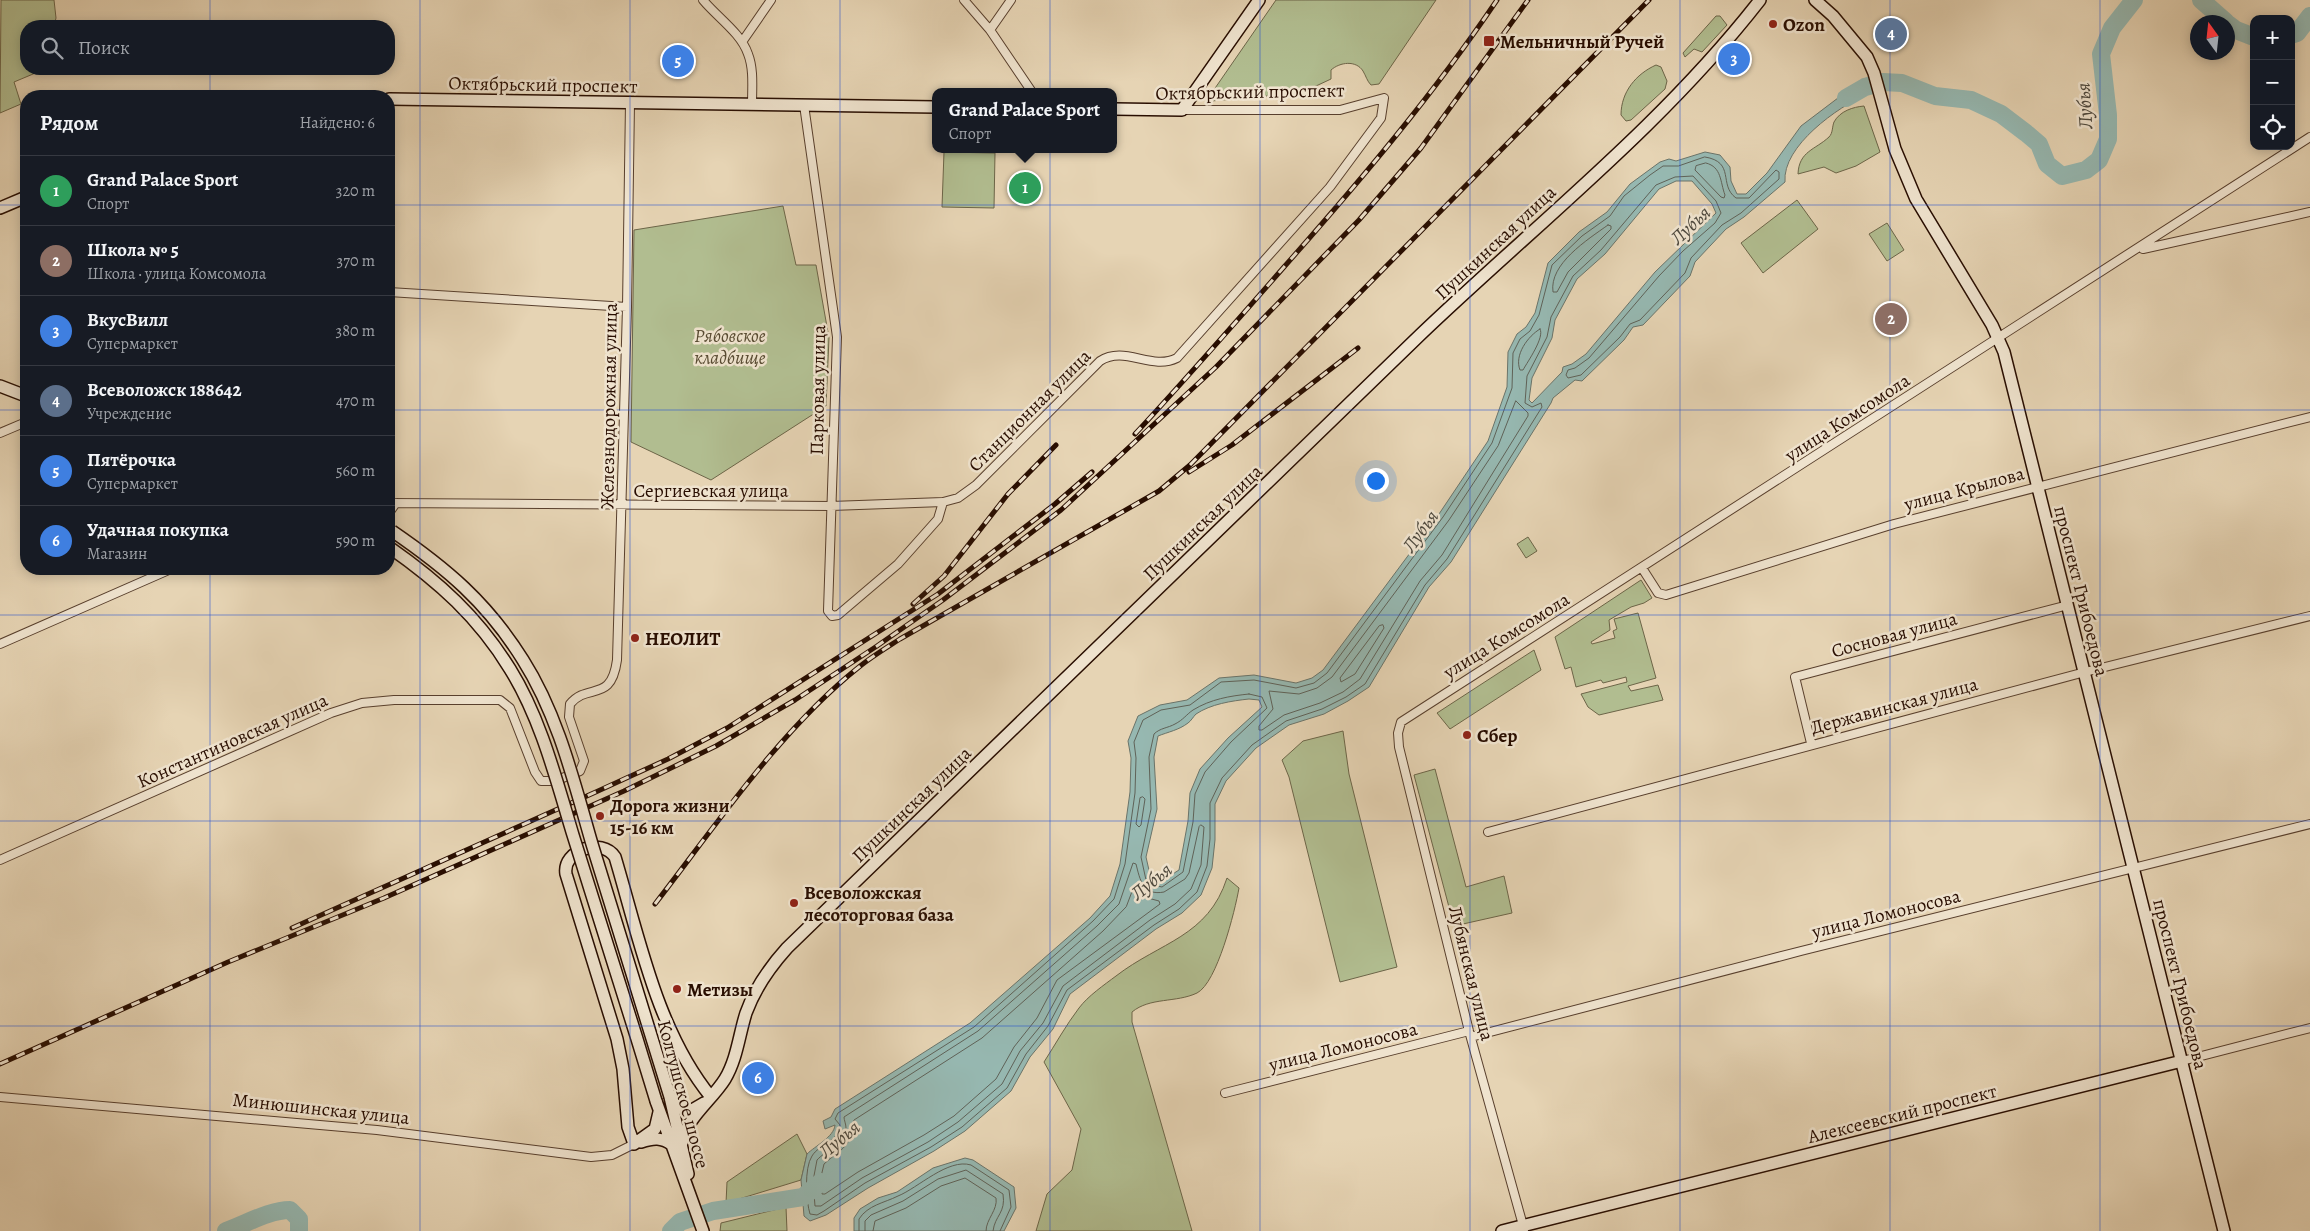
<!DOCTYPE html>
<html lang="ru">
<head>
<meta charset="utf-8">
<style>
  :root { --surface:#171b24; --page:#242831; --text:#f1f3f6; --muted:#9ea1a6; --line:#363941; --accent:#ea580c }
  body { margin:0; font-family:Alegreya,serif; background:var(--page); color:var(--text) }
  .controls { position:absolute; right:15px; top:15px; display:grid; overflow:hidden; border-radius:10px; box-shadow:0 2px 12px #0003 }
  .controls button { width:45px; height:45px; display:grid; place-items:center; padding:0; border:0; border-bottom:1px solid var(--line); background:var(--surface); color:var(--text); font:25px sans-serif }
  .compass { position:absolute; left:2190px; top:15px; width:45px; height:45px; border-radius:50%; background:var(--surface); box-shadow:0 2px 12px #0003; rotate:345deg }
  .you { position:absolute; left:1375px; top:480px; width:18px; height:18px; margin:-12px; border:4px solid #fff; border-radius:50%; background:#1a73e8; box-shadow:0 0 0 8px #1a73e833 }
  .badge { display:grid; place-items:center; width:32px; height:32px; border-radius:50%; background:var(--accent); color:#fff; font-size:16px; font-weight:700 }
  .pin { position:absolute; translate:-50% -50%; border:2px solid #fff; box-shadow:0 1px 5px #0006 }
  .popup { position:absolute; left:932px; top:88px; width:185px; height:65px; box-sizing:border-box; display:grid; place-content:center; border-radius:10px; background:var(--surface); filter:drop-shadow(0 1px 4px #0005); font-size:16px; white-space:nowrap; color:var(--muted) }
  .popup b { font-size:19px; color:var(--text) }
  .popup::after { content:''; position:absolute; left:50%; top:100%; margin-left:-10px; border:10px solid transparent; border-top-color:var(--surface) }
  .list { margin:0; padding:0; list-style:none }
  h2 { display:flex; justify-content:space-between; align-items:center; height:65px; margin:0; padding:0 20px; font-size:21px }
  h2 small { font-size:16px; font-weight:400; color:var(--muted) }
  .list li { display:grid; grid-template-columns:32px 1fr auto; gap:15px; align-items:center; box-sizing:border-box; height:70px; padding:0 20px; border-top:1px solid var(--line) }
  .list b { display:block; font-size:19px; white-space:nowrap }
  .list p { margin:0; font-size:16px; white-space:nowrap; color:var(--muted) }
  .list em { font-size:16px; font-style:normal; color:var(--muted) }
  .icon { flex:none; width:28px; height:28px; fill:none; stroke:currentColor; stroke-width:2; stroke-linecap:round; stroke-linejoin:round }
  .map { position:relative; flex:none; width:2310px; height:1231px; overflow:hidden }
  .search { position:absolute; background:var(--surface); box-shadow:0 2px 12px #0003; left:20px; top:20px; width:375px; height:55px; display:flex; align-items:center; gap:12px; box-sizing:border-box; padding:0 18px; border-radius:20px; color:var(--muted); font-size:19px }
  .panel { position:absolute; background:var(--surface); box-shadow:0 2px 12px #0003; left:20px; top:90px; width:375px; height:485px; border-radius:20px }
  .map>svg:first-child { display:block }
</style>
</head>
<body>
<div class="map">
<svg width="2310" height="1231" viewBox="0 0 2310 1231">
  <rect width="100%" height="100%" fill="#e6d4b4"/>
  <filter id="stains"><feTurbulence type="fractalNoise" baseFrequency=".004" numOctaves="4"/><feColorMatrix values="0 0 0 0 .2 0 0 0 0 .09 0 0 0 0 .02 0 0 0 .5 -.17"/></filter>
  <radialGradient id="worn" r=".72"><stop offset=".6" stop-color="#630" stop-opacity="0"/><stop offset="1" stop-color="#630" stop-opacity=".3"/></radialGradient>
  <path fill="#b1bd90" stroke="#6c6548" d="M1,0H54L56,18L54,26H26V69H45L14,82L21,104L0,113Z
    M1276,0H1436L1379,84L1371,85C1367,81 1366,76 1363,71C1356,60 1340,62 1331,70V79L1301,93L1211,101V94Z
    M1716,16H1720L1727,25L1702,52L1694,49L1685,57L1683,53Z
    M1656,65L1661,67L1667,81L1665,89L1631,120L1626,121L1621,115C1621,92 1636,74 1656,65Z
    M1864,106L1880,152L1856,166L1836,173L1824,167L1798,174C1799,151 1815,150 1829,137C1833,133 1832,127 1834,122C1840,111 1853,107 1864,106Z
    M944,152L995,153L994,208L942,207Z
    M1797,200L1818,229L1763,273L1741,243Z
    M783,206L796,265H816L829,338L826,406L711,480L631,442L634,230Z
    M1887,223L1904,250L1887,261L1869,234Z
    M1528,537L1537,551L1526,558L1517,544Z
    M1641,580L1652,598L1644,603L1631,607L1609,620L1610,630L1591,642L1592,644L1615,638L1613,631L1617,629L1614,619L1638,613L1656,678L1628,686L1631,691L1658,685L1663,700L1599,715L1588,707L1581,694L1627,682L1626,677L1603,683L1601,680L1576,687L1571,667L1565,669L1555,637Z
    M1534,650L1541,670L1450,729L1437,713Z
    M1343,731L1349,774L1397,967L1340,982L1289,777L1282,760L1303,741Z
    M1435,769L1466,887L1504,876L1512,913L1454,926L1414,775Z
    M1227,878L1239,888C1235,911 1217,983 1197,993C1176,1003 1150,997 1132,1012V1022L1192,1231H1036L1047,1194L1072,1170L1081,1129L1044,1062C1055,1045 1066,1025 1079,1008C1088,996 1104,985 1116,976C1160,942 1208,937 1227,878Z
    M797,1134L807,1154L801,1180L726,1203L727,1182Z
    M786,1207L787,1231H720L721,1223Z"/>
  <path fill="#96b8b1" stroke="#6a746a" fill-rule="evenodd" d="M1863,79L1867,94C1838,107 1782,146 1785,182L1744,217L1726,229L1695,262L1690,276L1643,325L1633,327L1624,340L1582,381L1575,380L1553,398L1551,403L1451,562L1429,587L1369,687L1348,701L1324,714L1289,725L1256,748L1226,781L1215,804V840L1212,868L1201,895L1182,913L1156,929L1070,994L1053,1029L1030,1057L1011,1091L965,1131L934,1151L868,1188L826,1215L810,1221L804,1216L801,1180L807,1154C815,1146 834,1137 835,1125L825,1129L823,1121L831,1117L835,1109L970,1023L1090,918L1110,896L1120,864L1130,792L1131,758L1128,741L1138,716L1160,705L1187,700L1219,678L1254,675L1296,683L1312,678L1323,670L1439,514L1488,441L1507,387L1508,352L1517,334L1526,327L1535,313L1548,263L1579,232L1607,212L1630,184L1660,162L1669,159L1676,161L1705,152L1720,155L1730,167L1731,181L1737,194H1746L1767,173L1801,126ZM1676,181H1692L1712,204L1716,213L1655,272L1586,354L1572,364L1563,367L1562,372L1532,403L1529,400L1532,378L1552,338L1555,320L1577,279L1605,254L1659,189ZM1249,699L1259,700L1262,707L1228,738L1200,769L1190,793L1188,821L1179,870L1160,882L1151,879L1146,857L1157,809L1154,757L1158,736C1168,732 1179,730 1188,723C1191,721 1193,717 1196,714C1211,704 1231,701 1249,699Z
    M965,1158L973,1160L1014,1187L1016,1208L1004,1231H854V1218L860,1209L878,1198L897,1192L933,1168Z"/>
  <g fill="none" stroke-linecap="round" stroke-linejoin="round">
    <path stroke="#5f6258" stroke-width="1" d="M1705,157C1736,162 1718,185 1736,198H1749L1776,170L1779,172V179L1741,213L1722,225L1691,258L1685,273L1640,320L1630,324L1620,337L1581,375L1568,378L1566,375L1568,370L1575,368L1589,358L1659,276L1683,251L1715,223L1721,213L1716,201L1693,176L1675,177L1656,185L1601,250L1573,276L1551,317L1547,337L1527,376L1525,403L1532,407L1541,403L1542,407L1447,559L1425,585L1365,684L1346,697L1322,709L1286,721L1252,745L1222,778L1210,803V839L1207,866L1197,892L1179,909L1154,925L1067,990L1048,1026L1026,1054L1007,1088L962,1127L931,1147L865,1183L824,1211L817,1215L810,1214C806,1201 804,1168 812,1156C819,1144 839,1142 840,1125L835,1119L838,1113L974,1027L1093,921L1114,899L1125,864L1135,793L1136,758L1134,742L1143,720L1161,710L1190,705L1221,682L1254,680L1296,688L1314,683L1327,673L1443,517L1492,443L1512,388L1513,353L1520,339L1530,331L1539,315L1552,265L1582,236L1610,216L1624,196L1650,175L1663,166H1678Z
      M1706,163C1722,167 1720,182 1725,195L1724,198L1721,197L1695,170L1696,166Z
      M1608,225L1611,226V229L1568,272L1557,292H1553C1549,264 1587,240 1608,225Z
      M1540,329C1545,337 1528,361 1523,370H1520C1514,355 1528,336 1540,329Z
      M1516,401L1528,413V416L1442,555L1420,581L1360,679L1343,692L1320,703L1284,715L1262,730H1259V726L1273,709L1269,691L1299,694L1317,688L1332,677L1449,520L1498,446Z
      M1383,625L1384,628L1355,674L1341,682L1340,678L1379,626Z
      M1249,694L1262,697L1267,708L1231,742L1205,772L1195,794L1193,822L1183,872L1162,887L1149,884L1146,880L1141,857L1151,809L1149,757L1154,734C1160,728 1168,728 1175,724C1183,720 1187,714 1193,710C1211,699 1230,696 1249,694Z
      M1143,797L1145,799L1141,825L1139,827L1136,824L1140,798Z
      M1201,825L1204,827L1201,865L1191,889L1175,904L1150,920L1063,986L1043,1023L1020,1051L1002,1084L958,1122L928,1142L862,1178L821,1206H815L813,1181L817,1160C826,1150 845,1144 846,1128C846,1124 844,1120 844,1117L978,1031L1097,926L1119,904L1133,863L1136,864C1140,880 1143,896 1164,892L1185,879L1189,873L1199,827Z
      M1133,890L1144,897L1159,901L1160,904L1057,980L1037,1018L1014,1047L996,1079L954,1116L924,1135L858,1172L825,1194H822L820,1181L824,1164C844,1146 850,1149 854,1120L982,1038L1103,931L1126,907Z
      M859,1231V1219C868,1205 884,1203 898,1196C918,1188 948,1158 971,1165L1009,1190L1011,1207L1000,1231
      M865,1231V1221L871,1215L903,1201L938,1179L966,1170L1003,1194C1006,1213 995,1215 993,1231
      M873,1231L875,1221L906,1208L941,1186L965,1178L996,1198C998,1210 986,1219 986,1231"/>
    <path stroke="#96b8b1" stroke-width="18" d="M2201,0L2226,22
      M2228,24L2236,30L2254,37
      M2291,35L2297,33L2310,16
      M1846,98L1865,87L1883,82L1902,83L1935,96L1971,100L2001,114L2026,133L2039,144L2047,164L2062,176L2086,170L2099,160L2108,139V115L2101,54L2112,28L2134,0
      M226,1231C246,1224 269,1210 290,1210L299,1219V1231
      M671,1231L680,1222L713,1211L803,1197L821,1182"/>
    <defs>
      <path id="street" d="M703,0C717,17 741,33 748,54C754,69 752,88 752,105
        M964,0L990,30L1032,92
        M990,30L1011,0
        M742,42L771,0
        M804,105L837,337L828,611L832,616L838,615L898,564L938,519L943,502L958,498L976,485L1100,361C1125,345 1151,371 1177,358L1330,187L1381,118L1384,98L1340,110H1182
        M2143,249L2310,212
        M389,292L627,307
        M0,433L26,422
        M389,503L831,506L943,502
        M389,513L396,503
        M1642,568L1658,593L1666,595L1894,524L2310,417
        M0,644L171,569
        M1811,743L1795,677L2068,605
        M1488,832L2085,672L2310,616
        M0,860L331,713L362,703L394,700H500L510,708L535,772L541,781H555L580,771L584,761L569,717L570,704C588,682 611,704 617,660L627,307L630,103
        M1471,1037L1801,951L2310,824
        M2182,1061L2310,1028
        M1225,1093L1469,1031
        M0,1097L377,1130L591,1157L612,1155L634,1144
        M1524,1229L1469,1031L1399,747L1398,733L1401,722L2310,137"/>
      <path id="secondary" d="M1815,0L1833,16L1867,57L1874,73L1895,149L1916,199L1992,325L2004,352L2224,1231
        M389,99L936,107
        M1114,109L1182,110L1259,0
        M0,208L26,197
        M0,386L26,396
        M670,1097L688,1174
        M671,1099L684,1110H692L704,1103
        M656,1101L703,1231
        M641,1142C653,1138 662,1137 672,1145
        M682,1143C686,1118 712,1100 725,1079C737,1059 739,1035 746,1013C755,988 769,968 787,948C996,743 1208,539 1420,335C1534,226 1662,126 1760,0
        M634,1144L628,1127L623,1069L617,1039L566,874C562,850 602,837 615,857C639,937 657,1031 711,1097
        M634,1144L655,1129L659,1112
        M1502,1231L2182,1061"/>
    </defs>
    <use href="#street" stroke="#583f2d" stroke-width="10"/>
    <use href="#secondary" stroke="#280d00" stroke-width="14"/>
    <use href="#street" stroke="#efe3ce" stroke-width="8"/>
    <use href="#secondary" stroke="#efe3ce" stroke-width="11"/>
    <defs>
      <path id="rail" d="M1135,434C1186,379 1235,323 1284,267C1360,181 1433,95 1497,0
        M1189,472L1232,445L1358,348
        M913,604L944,576L1008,494L1056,445
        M655,904C716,825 781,729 859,667C871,657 886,648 900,639L1159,491L1190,465L1649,0
        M292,928L598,791L668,759L727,728L938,594L1055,504L1092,472
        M0,1064L228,962L384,898L624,791L716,746L795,700L877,646L943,600L1061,510L1216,367L1359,220L1421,148L1528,0"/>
    </defs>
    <use href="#rail" stroke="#280d00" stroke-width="5"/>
    <use href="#rail" stroke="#efe3ce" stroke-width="3" stroke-dasharray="9" stroke-linecap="butt"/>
    <defs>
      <path id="secondary-bridge" d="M392,531C446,568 487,602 523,660C558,715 574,782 592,844C618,928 644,1013 670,1097
        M389,547C439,582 478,617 510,669C541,719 556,779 573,835C601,923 629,1012 656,1101"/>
    </defs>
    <use href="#secondary-bridge" stroke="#280d00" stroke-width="14" stroke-linecap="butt"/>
    <use href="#secondary-bridge" stroke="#efe3ce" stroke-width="11"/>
  </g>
  <path fill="none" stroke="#1d4ed8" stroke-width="1" stroke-opacity="0.55" d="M210,0V26M420,0V1231M630,0V1231M840,0V1231M1050,0V1231M1260,0V1231M1470,0V1231M1680,0V1231M1890,0V1231M2100,0V1231M210,69V96M0,205H26M389,205H2310M0,410H26M389,410H2310M210,569V1231M0,615H2310M0,821H2310M0,1026H2310"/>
  <g fill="#8f2418" stroke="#efe3ce" stroke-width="2">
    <circle cx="1773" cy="24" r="5"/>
    <rect x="1483" y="35" width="12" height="12" rx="2.5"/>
    <circle cx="635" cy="638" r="5"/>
    <circle cx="1467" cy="735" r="5"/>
    <circle cx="600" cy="816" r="5"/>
    <circle cx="794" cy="903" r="5"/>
    <circle cx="677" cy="989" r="5"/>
  </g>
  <g text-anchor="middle" stroke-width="5" stroke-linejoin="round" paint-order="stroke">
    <g font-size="19" font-weight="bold" fill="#280d00" stroke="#efe3ce" text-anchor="start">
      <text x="1783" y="31">Ozon</text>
      <text x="1500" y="48">Мельничный Ручей</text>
      <text x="645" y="645">НЕОЛИТ</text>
      <text x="1477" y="742">Сбер</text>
      <text x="610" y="812">Дорога жизни<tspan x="610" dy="22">15-16 км</tspan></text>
      <text x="804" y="899">Всеволожская<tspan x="804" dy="22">лесоторговая база</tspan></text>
      <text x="687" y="996">Метизы</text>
    </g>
    <g font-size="19" fill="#280d00" stroke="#efe3ce">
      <text transform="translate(543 84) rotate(1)" y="7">Октябрьский проспект</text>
      <text transform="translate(1250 91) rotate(-1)" y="7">Октябрьский проспект</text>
      <text transform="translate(1495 242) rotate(-43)" y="7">Пушкинская улица</text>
      <text transform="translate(817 390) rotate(-89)" y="7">Парковая улица</text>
      <text transform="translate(608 406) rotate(-89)" y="7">Железнодорожная улица</text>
      <text transform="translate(1029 410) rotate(-45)" y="7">Станционная улица</text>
      <text transform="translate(1847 417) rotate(-33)" y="7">улица Комсомола</text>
      <text transform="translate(1964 488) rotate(-15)" y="7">улица Крылова</text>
      <text x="711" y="497">Сергиевская улица</text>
      <text transform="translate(1202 522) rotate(-44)" y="7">Пушкинская улица</text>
      <text transform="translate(2082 591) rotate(76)" y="7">проспект Грибоедова</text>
      <text transform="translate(1894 634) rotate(-15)" y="7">Сосновая улица</text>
      <text transform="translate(1506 635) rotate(-32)" y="7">улица Комсомола</text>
      <text transform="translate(1894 705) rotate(-15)" y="7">Державинская улица</text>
      <text transform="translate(232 740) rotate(-24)" y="7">Константиновская улица</text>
      <text transform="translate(911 804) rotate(-44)" y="7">Пушкинская улица</text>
      <text transform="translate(1886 913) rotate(-14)" y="7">улица Ломоносова</text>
      <text transform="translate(1472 973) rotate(76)" y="7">Лубянская улица</text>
      <text transform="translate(2181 984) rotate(76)" y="7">проспект Грибоедова</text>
      <text transform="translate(1343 1046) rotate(-14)" y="7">улица Ломоносова</text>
      <text transform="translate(684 1094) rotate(75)" y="7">Колтушское шоссе</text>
      <text transform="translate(321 1108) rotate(6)" y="7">Минюшинская улица</text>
      <text transform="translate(1902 1113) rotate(-14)" y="7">Алексеевский проспект</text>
    </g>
    <g font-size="19" font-style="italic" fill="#584b32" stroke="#efe3ce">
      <text x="730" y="342">Рябовское<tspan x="730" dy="22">кладбище</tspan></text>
    </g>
    <g font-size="20" font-style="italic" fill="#4e493e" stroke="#efe3ce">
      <text transform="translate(2084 106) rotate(-94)" y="7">Лубья</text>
      <text transform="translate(1690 225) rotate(-43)" y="7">Лубья</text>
      <text transform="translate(1420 531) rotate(-54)" y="7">Лубья</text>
      <text transform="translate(1151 881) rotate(-39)" y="7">Лубья</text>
      <text transform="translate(839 1139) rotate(-40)" y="7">Лубья</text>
    </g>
  </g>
  <rect width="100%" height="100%" filter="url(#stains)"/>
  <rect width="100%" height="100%" fill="url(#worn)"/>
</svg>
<div class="controls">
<button>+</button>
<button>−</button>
<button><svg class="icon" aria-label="locate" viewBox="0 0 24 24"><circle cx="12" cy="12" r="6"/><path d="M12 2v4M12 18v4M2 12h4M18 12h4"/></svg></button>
</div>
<svg class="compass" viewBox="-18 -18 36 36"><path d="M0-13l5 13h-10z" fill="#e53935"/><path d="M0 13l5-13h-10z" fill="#9ea1a6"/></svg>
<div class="you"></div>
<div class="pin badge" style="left:1025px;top:188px;background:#2e9e5b">1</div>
<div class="popup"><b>Grand Palace Sport</b>Спорт</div>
<div class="pin badge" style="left:1891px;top:319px;background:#8d6e63">2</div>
<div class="pin badge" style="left:1734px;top:59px;background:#3f7fe0">3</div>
<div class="pin badge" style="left:1891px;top:34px;background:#5c6f8a">4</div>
<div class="pin badge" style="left:678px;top:61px;background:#3f7fe0">5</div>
<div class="pin badge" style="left:758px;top:1078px;background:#3f7fe0">6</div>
<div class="search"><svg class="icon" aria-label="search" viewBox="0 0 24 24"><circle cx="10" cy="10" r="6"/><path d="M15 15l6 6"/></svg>Поиск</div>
<section class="panel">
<h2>Рядом<small>Найдено: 6</small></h2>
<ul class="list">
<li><span class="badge" style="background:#2e9e5b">1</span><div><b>Grand Palace Sport</b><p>Спорт</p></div><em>320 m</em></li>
<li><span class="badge" style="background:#8d6e63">2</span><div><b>Школа № 5</b><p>Школа · улица Комсомола</p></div><em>370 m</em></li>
<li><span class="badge" style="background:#3f7fe0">3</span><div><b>ВкусВилл</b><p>Супермаркет</p></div><em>380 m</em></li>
<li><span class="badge" style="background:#5c6f8a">4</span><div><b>Всеволожск 188642</b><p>Учреждение</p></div><em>470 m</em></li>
<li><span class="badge" style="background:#3f7fe0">5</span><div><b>Пятёрочка</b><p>Супермаркет</p></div><em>560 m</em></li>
<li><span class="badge" style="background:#3f7fe0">6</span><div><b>Удачная покупка</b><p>Магазин</p></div><em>590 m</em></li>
</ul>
</section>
</div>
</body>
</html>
